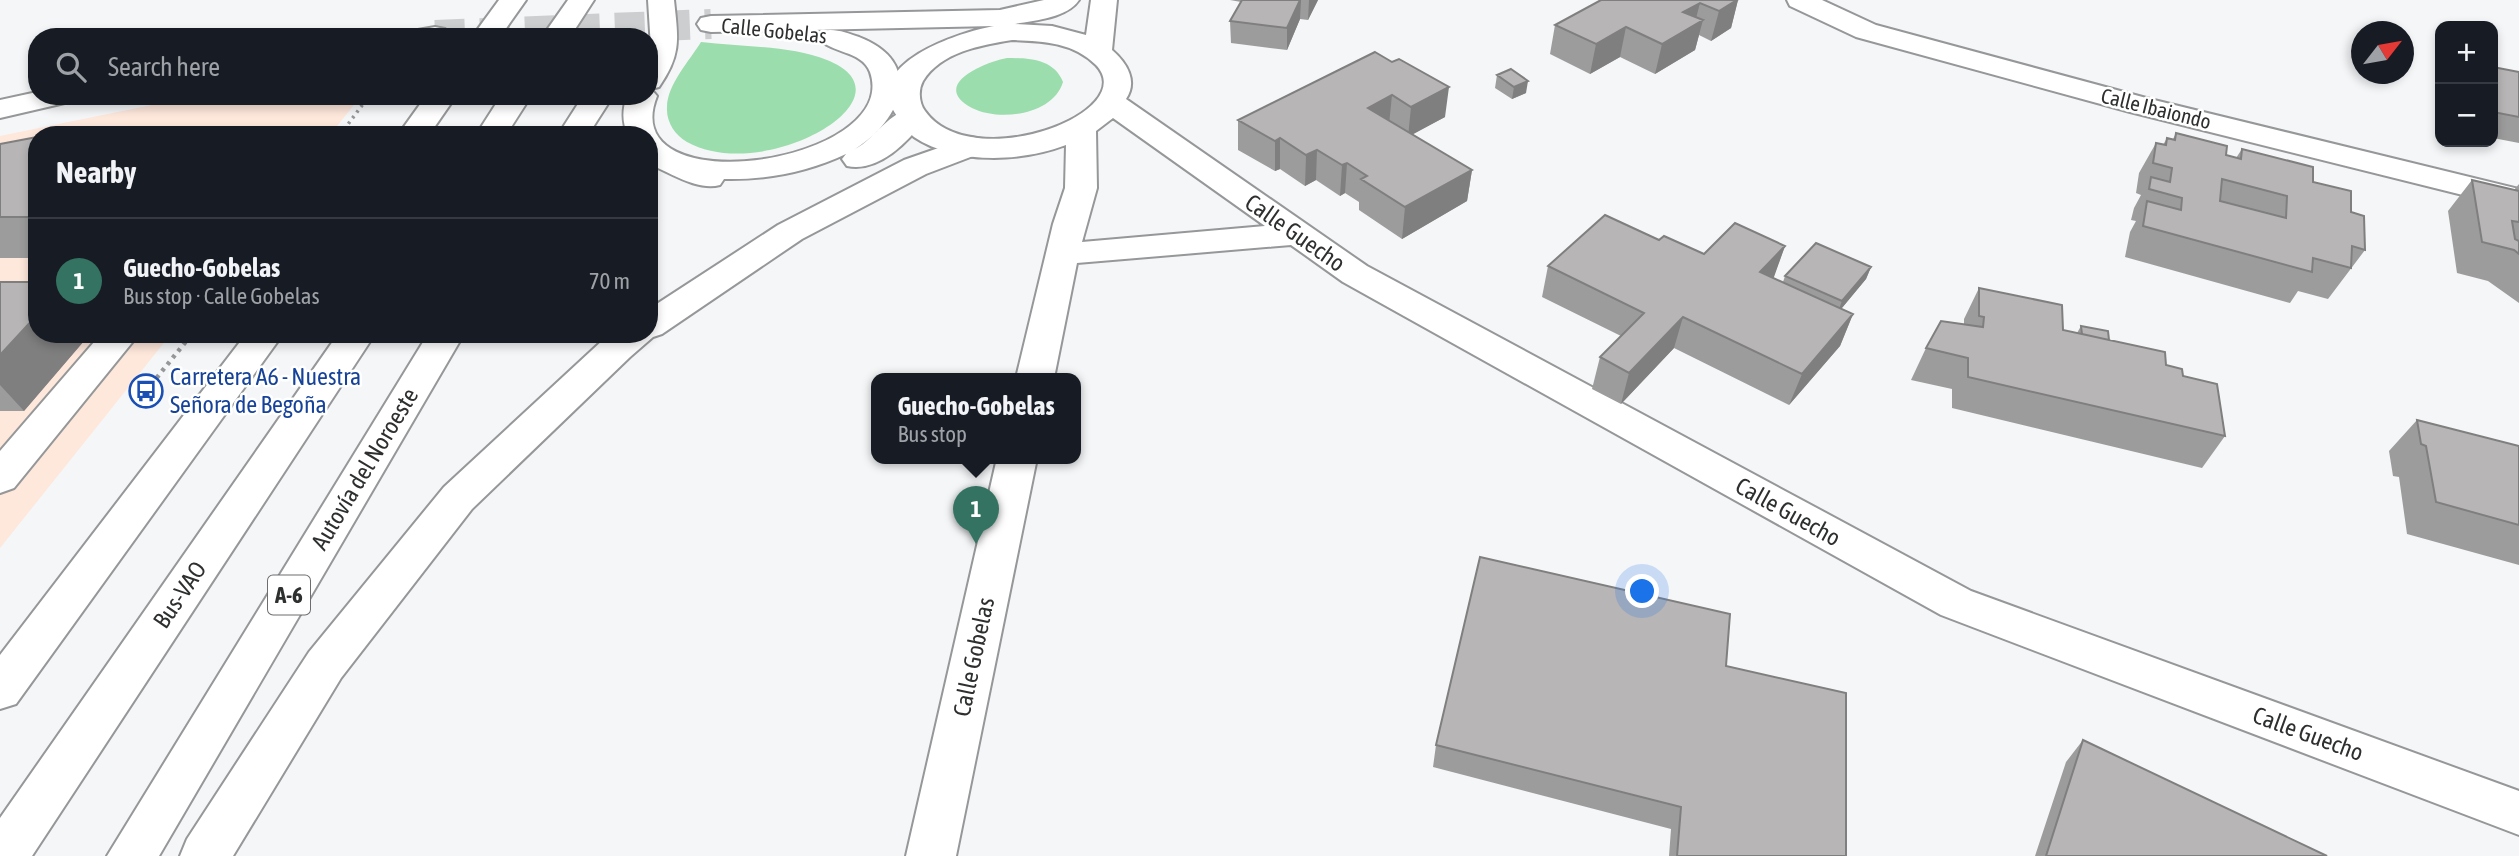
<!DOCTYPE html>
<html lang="en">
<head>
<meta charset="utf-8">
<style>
  :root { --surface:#171b24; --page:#242831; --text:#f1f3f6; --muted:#9ea1a6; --line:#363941; --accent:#347361 }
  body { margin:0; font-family:"Asap Condensed",sans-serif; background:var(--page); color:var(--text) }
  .controls { position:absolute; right:21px; top:21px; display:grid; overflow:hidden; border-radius:14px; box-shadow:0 4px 10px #0003 }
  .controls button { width:63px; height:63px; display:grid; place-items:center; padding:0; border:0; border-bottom:2px solid var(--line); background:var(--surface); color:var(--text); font:35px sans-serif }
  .compass { position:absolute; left:2351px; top:21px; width:63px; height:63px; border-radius:50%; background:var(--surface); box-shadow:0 4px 10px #0003; rotate:59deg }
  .you { position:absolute; left:1643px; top:592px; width:24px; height:24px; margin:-18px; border:5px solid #fff; border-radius:50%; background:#1a73e8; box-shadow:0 0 0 10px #1a73e833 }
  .badge { display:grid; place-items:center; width:46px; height:46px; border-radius:50%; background:var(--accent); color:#fff; font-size:23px; font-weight:700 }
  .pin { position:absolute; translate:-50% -58px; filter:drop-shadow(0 2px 4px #0008) }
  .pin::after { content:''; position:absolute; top:37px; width:24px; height:21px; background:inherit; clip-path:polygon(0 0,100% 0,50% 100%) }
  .popup { position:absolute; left:871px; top:373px; width:210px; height:91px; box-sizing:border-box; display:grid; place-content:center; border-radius:14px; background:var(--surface); filter:drop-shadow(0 2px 5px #0005); font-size:23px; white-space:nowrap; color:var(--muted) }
  .popup b { font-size:26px; color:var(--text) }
  .popup::after { content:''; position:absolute; left:50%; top:100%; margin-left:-14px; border:14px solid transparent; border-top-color:var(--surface) }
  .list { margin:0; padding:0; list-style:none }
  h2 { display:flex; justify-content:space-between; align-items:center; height:91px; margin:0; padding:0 28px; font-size:30px }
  h2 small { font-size:23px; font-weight:400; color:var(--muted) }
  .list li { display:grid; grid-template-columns:46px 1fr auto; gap:21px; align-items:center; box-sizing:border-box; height:126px; padding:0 28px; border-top:2px solid var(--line) }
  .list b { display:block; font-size:26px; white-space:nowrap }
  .list p { margin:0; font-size:23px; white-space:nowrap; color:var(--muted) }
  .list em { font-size:23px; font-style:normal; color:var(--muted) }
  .icon { flex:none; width:38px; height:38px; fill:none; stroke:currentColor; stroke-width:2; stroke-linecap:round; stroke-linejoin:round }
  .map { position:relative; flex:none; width:2519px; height:856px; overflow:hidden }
  .search { position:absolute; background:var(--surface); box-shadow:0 4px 10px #0003; left:28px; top:28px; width:630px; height:77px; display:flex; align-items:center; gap:18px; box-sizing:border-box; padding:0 24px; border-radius:28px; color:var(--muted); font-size:26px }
  .panel { position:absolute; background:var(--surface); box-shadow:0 4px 10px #0003; left:28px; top:126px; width:630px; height:217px; border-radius:28px }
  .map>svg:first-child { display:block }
</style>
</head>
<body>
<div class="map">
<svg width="2519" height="856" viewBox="0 0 2519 856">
  <rect width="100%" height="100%" fill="#f5f6f8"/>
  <path fill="#fee7db" d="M196,96H361L330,135H37V334H171L0,548V136Z"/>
  <path fill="#9bddac" d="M701,42C741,47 790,45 827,60C920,97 764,185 687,142C675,135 666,122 667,107C667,85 690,60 701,42Z
    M1007,58C1029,58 1054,59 1063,82C1053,115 1000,122 972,108C929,85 985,62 1007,58Z"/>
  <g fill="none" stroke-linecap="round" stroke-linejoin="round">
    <path stroke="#cdced0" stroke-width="30" stroke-dasharray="30 15" stroke-linecap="butt" d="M435,35L711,24"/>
    <defs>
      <path id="minor" d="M1044,0H1079C1067,18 1036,20 1015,24L1052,26L1086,35L1091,0H1117L1112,50C1127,63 1138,81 1126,99L1367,266L1971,591L2519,791V835L1941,615L1343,282L1291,245L1077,263L1054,378H1016L1053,224L1065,188L1066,145C1021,162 956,165 914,137C908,132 902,123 897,116C859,64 960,32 994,26L711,32L701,30L697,24L701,18L711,16L1000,10ZM1012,40C1042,41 1073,42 1096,65C1142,113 971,176 925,111C919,103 918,90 923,81C941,52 981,45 1012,40ZM1113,118L1265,226L1082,242L1097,188L1096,131Z
        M1787,0H1822L1876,25L2150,99L2519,189V209L2130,112L1856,37L1790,6Z
        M435,27L445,29L448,37H408L412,31Z
        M37,92V96H74L69,102L0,118V100Z
        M101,334H139L14,488L0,493V451Z
        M997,458H1037L956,856H906Z"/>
      <path id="highway" d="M499,0H526L500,37H472Z
        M568,0H594L570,37H542Z
        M648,0H674C678,38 682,54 659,87L651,89L657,96C613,206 902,164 870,72C862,50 830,54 818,37L822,31C836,28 846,33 859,37C924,62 903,119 855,149C879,137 892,103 922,111L926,117C910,141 878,173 847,166L842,159L846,154C808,172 766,180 724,179L720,185C697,191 671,173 649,164V135H628C622,122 622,110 627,96H649L651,48Z
        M426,96H456L429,135H398Z
        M501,96H531L506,135H476Z
        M583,96H613L588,135H558Z
        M970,137L981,139L985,146L981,153L926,174L802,239L662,334L653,337L630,357L472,509L341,678L233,856H180L187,839L309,652L444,487L604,339L611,334H649V309L778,225L904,160Z
        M246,334H283L16,704L0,709V655Z
        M338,334H375L32,856H0V818Z
        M428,334H464L159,856H107Z"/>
    </defs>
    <use href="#minor" stroke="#959798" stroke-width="4"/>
    <use href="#highway" stroke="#959798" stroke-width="4"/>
    <path stroke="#969798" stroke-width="3.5" stroke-dasharray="2.5 4.5" stroke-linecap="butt" d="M340,135L369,96"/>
    <path stroke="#969798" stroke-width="4.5" stroke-dasharray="3.5 5" stroke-linecap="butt" d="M146,391L192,334"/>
    <use href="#minor" fill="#fff" fill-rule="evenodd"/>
    <use href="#highway" fill="#fff" fill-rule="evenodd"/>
  </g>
  <path fill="#9d9c9d" d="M1230,0H1318L1308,20L1300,19L1287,50L1231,43L1230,21L1241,2Z
    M1601,0H1738L1731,28L1711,41L1699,35L1695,50L1655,74L1620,57L1590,74L1550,54L1555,25Z
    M1375,52L1445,117L1412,134L1472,170L1467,201L1402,239L1359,210V202L1345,193L1340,196L1316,180L1305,186L1280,169L1275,171L1238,150V120Z
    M2493,67L2519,72V143L2493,138Z
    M1497,75L1526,93L1512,99L1495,88Z
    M2176,133L2226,155L2236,158L2242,149L2313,182L2351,212L2365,250L2328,299L2298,291L2290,303L2125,257L2130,232L2136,221L2131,220L2134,208L2141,195L2136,193L2139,173L2156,143L2163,145L2167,138L2173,139Z
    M37,137V258H0V144Z
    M2472,180L2514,190L2519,184V303L2488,281L2457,273L2448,211Z
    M1659,240L1704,254L1785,246L1773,278L1783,282L1785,276L1871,267L1866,279L1841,309L1853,314L1840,346L1789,405L1674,348L1621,404L1592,389L1600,357L1621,336L1542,297L1548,266Z
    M0,282L37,334H90L24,411H0Z
    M1979,288L2063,330L2077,333L2081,326L2166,365L2183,376L2225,436L2202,468L1952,408V389L1911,380L1926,348L1964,324V319Z
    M2417,420L2519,446V565L2407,534L2399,477L2393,476L2389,451Z
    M1726,666L1846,856H1669L1671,829L1433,767L1436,745Z
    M2083,740L2327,856H2035L2066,762Z"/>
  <path fill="#807f7f" d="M1300,0H1301L1300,19L1287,50V28Z
    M1309,0H1318L1308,20Z
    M1737,0H1738L1731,28L1711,41L1719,11Z
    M1700,3L1694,26L1703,20L1695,50L1655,74L1662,44L1683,12Z
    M1626,27L1620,57L1590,74L1596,44Z
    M1528,81L1526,93L1512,99L1514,87Z
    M1449,87L1445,117L1408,137L1411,107Z
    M1392,95L1389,125L1368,108Z
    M211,129L215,135H206Z
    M1280,138V169L1275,171V141Z
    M1317,150L1316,180L1305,186L1306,155Z
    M1347,163L1345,193L1340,196L1342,165Z
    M1472,170L1467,201L1402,239L1405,207Z
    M1785,246L1774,277L1749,303L1760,272Z
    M1871,267L1866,279L1837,314L1842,301Z
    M1853,314L1840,346L1789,405L1802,374Z
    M37,315V334H90L24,411L0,385V355Z
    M1683,317L1674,348L1621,404L1629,373Z"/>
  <path fill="#b7b5b6" stroke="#807f7f" stroke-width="2" fill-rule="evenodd" d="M1242,0H1300L1287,28L1230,21Z
    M1601,0H1737L1719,11L1700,3L1683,12L1703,20L1662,44L1626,27L1596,44L1555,25Z
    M1375,52L1392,62L1399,59L1449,87L1411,107L1392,95L1368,108L1472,170L1405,207L1361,179L1367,176L1347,163L1342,165L1317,150L1306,155L1280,138L1275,141L1238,120Z
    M2493,67L2519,72V117L2493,112Z
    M1511,69L1528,81L1514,87L1497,75Z
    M211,129L206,135H49L71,131Z
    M2176,133L2227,146L2226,155L2241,159L2242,149L2313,167V182L2351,191V212L2364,216L2365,250L2352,246L2351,268L2313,258L2312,272L2143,226L2147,201L2181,210L2182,198L2149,189L2151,177L2170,182L2172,168L2153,163L2156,143L2166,145L2167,138L2175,140ZM2222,179L2287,196L2286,218L2220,201Z
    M37,137V217H0V144Z
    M2472,180L2519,191V222L2512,221L2515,239L2519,241V254L2514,250L2482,242Z
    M1605,215L1659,240L1664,236L1704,254L1735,223L1785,246L1760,272L1853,314L1802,374L1683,317L1629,373L1600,357L1644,313L1548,266Z
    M1816,243L1871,267L1842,301L1785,276Z
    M0,282H37V315L0,355Z
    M1979,288L2062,305L2063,330L2165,352L2166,365L2182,369L2183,376L2217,384L2225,436L1968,377V358L1926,348L1941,321L1983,327L1984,317L1979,316Z
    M2081,326L2108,331L2109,340L2082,334Z
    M2417,420L2519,446V525L2436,502L2426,446L2421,444Z
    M1480,557L1730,614L1726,666L1846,693V856H1677L1681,807L1436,745Z
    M2083,740L2327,856H2046Z"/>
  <defs>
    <symbol id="bus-ring" viewBox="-11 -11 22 22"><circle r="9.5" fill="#fff" stroke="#1a4fb4" stroke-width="1.5"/><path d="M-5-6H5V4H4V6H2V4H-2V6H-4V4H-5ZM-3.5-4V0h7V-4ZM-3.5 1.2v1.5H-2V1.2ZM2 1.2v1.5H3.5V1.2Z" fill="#1a4fb4"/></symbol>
  </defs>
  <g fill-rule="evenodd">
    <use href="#bus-ring" x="127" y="372" width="38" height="38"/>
  </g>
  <g text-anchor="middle" stroke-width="5" stroke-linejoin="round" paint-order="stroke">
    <g font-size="21" fill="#2e2f2f" stroke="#fff">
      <text transform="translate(774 31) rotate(6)" y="7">Calle Gobelas</text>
      <text transform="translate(2156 109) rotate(14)" y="7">Calle Ibaiondo</text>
    </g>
    <rect fill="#fff" stroke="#6d6d6d" stroke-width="2" x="268" y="575.5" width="42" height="39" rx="5"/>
    <g font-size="23" font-weight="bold" fill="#2e2f2f">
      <text x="289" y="603">A-6</text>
    </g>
    <g font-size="24" fill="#2e2f2f" stroke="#fff">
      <text transform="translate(1295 233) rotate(35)" y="8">Calle Guecho</text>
      <text transform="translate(365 469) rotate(-59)" y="8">Autovía del Noroeste</text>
      <text transform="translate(1788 512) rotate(29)" y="8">Calle Guecho</text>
      <text transform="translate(180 595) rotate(-56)" y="8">Bus-VAO</text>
      <text transform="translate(974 657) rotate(-78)" y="8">Calle Gobelas</text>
      <text transform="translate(2308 734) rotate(20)" y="8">Calle Guecho</text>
    </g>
    <g font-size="24" fill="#164399" stroke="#fff" text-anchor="start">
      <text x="170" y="385">Carretera A6 - Nuestra<tspan x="170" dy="28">Señora de Begoña</tspan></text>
    </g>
  </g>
</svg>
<div class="controls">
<button>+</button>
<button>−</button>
</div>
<svg class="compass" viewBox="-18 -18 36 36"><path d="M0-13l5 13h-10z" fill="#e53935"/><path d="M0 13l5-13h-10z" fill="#9ea1a6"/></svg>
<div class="you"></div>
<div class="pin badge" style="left:976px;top:544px">1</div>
<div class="popup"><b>Guecho-Gobelas</b>Bus stop</div>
<div class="search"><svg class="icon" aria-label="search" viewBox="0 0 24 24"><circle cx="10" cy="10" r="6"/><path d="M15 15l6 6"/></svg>Search here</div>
<section class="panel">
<h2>Nearby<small></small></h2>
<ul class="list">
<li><span class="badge">1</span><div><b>Guecho-Gobelas</b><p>Bus stop · Calle Gobelas</p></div><em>70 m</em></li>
</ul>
</section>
</div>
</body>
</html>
